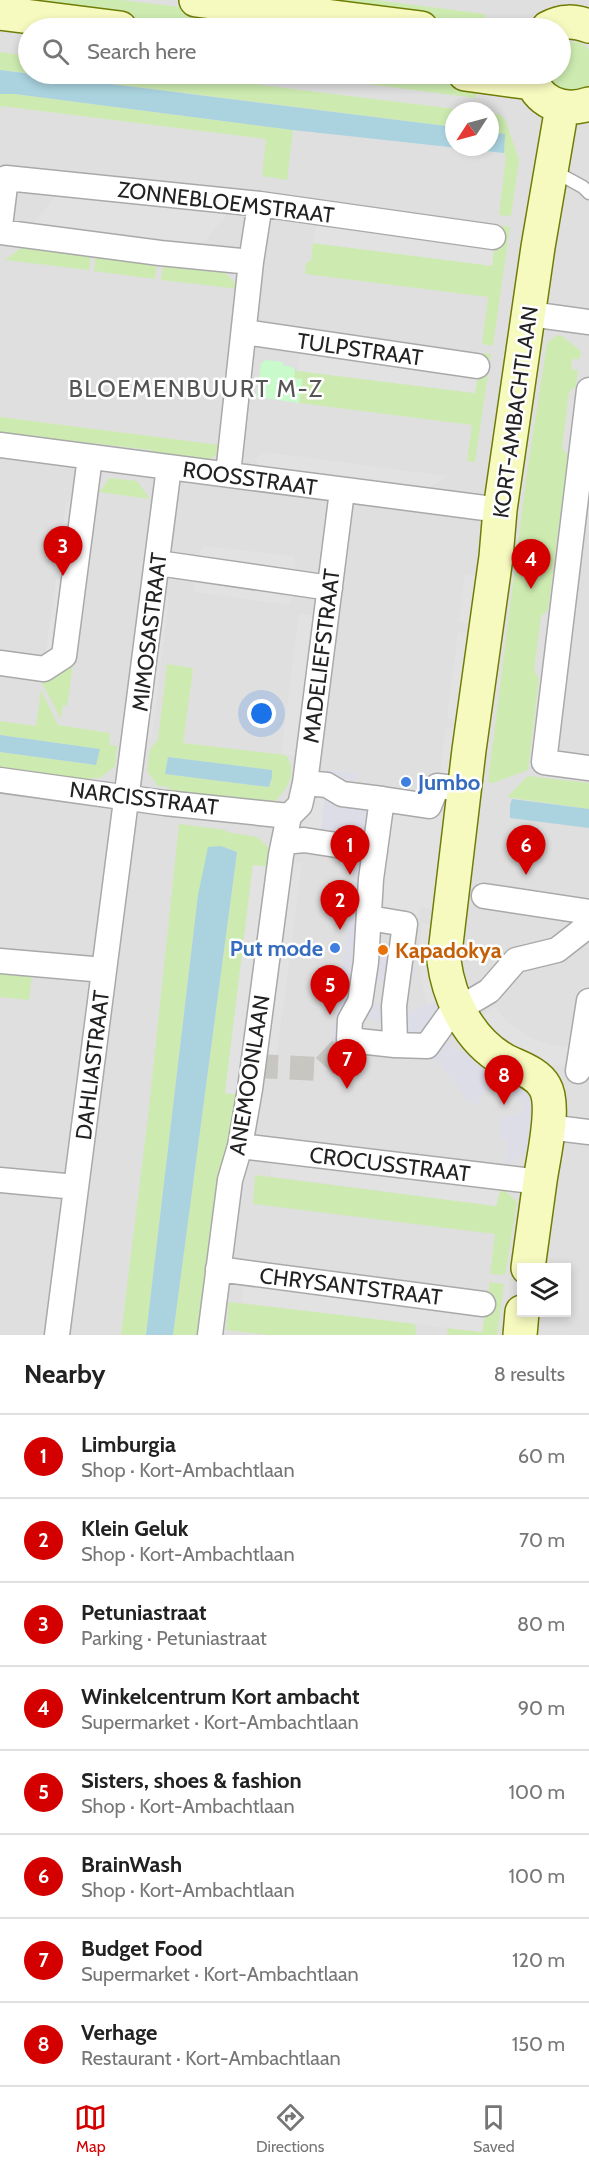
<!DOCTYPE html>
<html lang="en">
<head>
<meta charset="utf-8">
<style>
  :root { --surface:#fff; --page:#f2f2f2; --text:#222; --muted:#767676; --line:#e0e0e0; --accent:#d40000 }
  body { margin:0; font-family:Cabin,sans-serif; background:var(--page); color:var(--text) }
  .controls { position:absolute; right:18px; bottom:18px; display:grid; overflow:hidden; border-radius:0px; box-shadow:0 3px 9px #0003 }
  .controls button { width:54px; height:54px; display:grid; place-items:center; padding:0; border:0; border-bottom:2px solid var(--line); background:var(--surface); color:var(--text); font:30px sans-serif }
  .compass { position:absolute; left:445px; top:102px; width:54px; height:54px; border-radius:50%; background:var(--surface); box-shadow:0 3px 9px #0003; rotate:234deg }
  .you { position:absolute; left:262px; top:714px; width:21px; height:21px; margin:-15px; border:4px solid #fff; border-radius:50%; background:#1a73e8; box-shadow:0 0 0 9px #1a73e833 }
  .badge { display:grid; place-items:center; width:39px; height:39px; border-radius:50%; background:var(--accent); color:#fff; font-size:20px; font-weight:700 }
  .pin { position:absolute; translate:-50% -50px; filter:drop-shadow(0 2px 3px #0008) }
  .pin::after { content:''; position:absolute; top:32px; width:21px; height:18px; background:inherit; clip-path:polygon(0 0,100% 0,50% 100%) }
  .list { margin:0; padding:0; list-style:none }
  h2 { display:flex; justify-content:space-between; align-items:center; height:78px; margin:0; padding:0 24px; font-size:26px }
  h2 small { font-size:20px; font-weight:400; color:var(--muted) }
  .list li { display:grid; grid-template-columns:39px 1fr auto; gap:18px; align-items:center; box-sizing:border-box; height:84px; padding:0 24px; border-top:2px solid var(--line) }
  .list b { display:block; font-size:22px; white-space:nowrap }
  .list p { margin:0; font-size:20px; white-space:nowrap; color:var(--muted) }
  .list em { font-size:20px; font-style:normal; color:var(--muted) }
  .icon { flex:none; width:33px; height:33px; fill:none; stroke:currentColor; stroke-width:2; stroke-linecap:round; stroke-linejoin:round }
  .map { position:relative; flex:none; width:589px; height:1335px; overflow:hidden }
  .search { position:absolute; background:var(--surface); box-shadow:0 3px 9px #0003; left:18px; right:18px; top:18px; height:66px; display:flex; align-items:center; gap:15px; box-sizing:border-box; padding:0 21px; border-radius:33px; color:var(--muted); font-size:22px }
  .sheet { height:750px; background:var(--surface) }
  nav { display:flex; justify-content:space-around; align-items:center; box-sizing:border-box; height:84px; border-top:2px solid var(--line); background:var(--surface); font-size:16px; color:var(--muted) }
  nav a { display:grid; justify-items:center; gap:3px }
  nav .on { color:var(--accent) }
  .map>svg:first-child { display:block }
</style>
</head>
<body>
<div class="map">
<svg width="589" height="1335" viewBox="0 0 589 1335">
  <rect width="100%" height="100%" fill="#f2efe9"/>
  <path fill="#e0dfdf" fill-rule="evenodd" d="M0,0H589V1335H0ZM28,28H560V74H28ZM454,111H490V147H454ZM522,1268H566V1312H522Z"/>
  <path fill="#cdebb0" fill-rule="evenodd" d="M0,0H120L366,28H168L0,5Z
    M252,0H376L485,14L484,28Z
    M565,41L581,43L589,49V86L583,91L556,90L544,74H560L561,42Z
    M0,52L28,56V73L0,70Z
    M33,74H171L472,111H454V127Z
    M289,74H411L478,82L476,98Z
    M0,94H15L293,130L287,180L262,176L266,139L1,106L0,112Z
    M490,113L499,114L505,119L519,160L511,216L499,215L506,156L504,153L505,134L490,132Z
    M497,225L510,227L493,346L482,344L488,297L305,274L306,263L311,261L313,243L492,265Z
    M25,245L91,254L89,270L5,260Z
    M96,255L157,263L155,279L94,271Z
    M163,264L225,272L240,289L161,280Z
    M557,335L562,336L581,351L580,359H572L571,369L578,370L576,386L569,392L562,448L568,455L548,610L541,616L534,671L539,679L528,770L493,783L488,782L526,480L547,343Z
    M481,353L491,354L475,462L467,461L472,425L299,403L302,379L294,378L295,370L475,393Z
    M0,417L220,445L215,456L205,462L159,458L151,450L56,439L49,443L0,437Z
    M110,478L137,481L150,499L99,492Z
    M73,664L67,706L63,705L61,719L42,683L43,677Z
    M167,664L192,668L193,670L183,743L286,755C299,775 286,790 272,804L169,791V787L158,786L147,771L150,749L158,740ZM168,757L271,770V783L268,787L166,774Z
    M41,690L58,725L110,733L109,745L117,746L115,766L100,778H92L91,781L0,769V752L96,765L99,749L0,735V721L36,726Z
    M528,776L589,783V809L507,797Z
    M179,824L226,830V832L257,837L269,848V867L253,865L225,1093L239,1095L230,1141L218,1172L198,1335H173L237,852L221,846L198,895L146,1335H121L148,1117Z
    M0,971L32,974L29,1000L0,997Z
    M255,1175L496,1206L501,1187L517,1202L505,1275L490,1274L495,1234L253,1204Z
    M490,1282L504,1284L497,1335H447L448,1328L482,1332Z
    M229,1302L415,1323L416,1335H269L226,1330Z"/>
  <path fill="#c8facc" d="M266,360L283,362V365L292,367L295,370L294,378L302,379L299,403L257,397L261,363Z"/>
  <path fill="#e2e2e2" d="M53,192L228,213L204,242V247L33,224L53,199Z
    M316,226L494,247L492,266L313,243Z
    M300,352L478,374L475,393L297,371Z
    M264,452L446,476L428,489L260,467L255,460Z
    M79,493L60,650L45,660L66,503Z
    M204,546L293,556L298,572L196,559Z
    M465,574L482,577L474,625L459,622Z
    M192,577L295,592L289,605L195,592Z
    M163,591L169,599L152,737L144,745Z
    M299,614L313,615L295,756L281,754Z
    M458,632L473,634L462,721L447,718Z
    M446,728L461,729L456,778L440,775Z
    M311,789L326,791L320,838L297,835L309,805Z
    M385,804L448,812L436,908L420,907L418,922L371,916Z
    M288,862L302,863L276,1062L264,1060Z
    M253,865L269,867L239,1095L225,1093Z
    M422,923L437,925L443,999L428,1005L422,984L419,951Z
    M495,1007L507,1022L527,1036L550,1045L570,1048L568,1067L537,1063L522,1059L477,1020Z
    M272,1159L500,1190L496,1206L270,1176Z
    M244,1285L484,1314L482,1332L242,1303Z"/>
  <path fill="#dddde8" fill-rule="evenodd" d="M328,770L357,774L356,786L430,794L433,775L454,778L439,797L385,804L371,916L412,921L405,967L415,966L416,974H406V996L410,1011L443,999L446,1038L456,1052L461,1053L466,1049L533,1088L535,1146L504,1168L507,1139L499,1137L502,1117L517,1116L523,1109L520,1100L514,1093L501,1089L492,1088L483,1093L480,1104L468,1102L438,1061L332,1048L356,859L319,846ZM376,924L400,927L396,960L373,957ZM369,980L393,983L389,1007L366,1004ZM372,1019L382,1023L384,1028L381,1033L369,1039L355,1027L363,1021Z"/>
  <path fill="#aad3df" d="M0,70L454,127V147H490V132L505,134L504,153L293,130L15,94H0Z
    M0,735L100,749L96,765L0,752Z
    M168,757L272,770V777L269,787L165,774Z
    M512,799L589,809V828L510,818V805Z
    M221,846L237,852L173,1335H146L198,895L208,847Z"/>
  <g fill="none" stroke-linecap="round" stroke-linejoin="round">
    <path stroke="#c8c6c1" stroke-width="24" stroke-dasharray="24 12" stroke-linecap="butt" d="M254,1066L322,1069L349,1040"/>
    <defs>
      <path id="lane" d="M552,170L583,187L589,193"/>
      <path id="street" d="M0,226L6,178L260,204L493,237
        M0,232L160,253L251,262
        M530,314L589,322
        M244,332L477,366
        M589,390L544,762L589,768
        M0,445L500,510
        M228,474L251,262L260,204
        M158,563L330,588
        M0,663L44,669L64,656L90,457
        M0,780L165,803L289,816
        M305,783L327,785L342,794L382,799
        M465,789L437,786L429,806L382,799L371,879L366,962L360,1002L350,1020L349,1040L395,1045L427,1046L450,1014L489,991L516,960L557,950L589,925
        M289,816L300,805L305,783L342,491
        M284,842L304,840L375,851
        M484,896L589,912
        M369,918L405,924L394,1006L395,1045
        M0,961L104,970
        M578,1071L589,1001
        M548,1127L589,1132
        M240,1146L540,1182
        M0,1180L76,1187
        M218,1269L483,1304
        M57,1335C94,1046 134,757 169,467
        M210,1335L230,1180L240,1146L250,1089L281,855L289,816"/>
      <path id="secondary" d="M196,0L421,28
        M0,13L120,28
        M548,28C562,20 574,21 589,26
        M465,74L532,83
        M529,74C537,102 562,113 589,104
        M528,1268C532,1239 536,1210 540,1181C543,1159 556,1106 545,1087C537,1072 517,1067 504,1060C469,1040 449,999 444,961L469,750L496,557L500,510L538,247L562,107
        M520,1335L522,1312"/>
    </defs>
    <use href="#lane" stroke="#a9a9a9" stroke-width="15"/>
    <use href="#street" stroke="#a9a9a9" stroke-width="27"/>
    <use href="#secondary" stroke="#707d05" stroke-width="36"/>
    <use href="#lane" stroke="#fff" stroke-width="12"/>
    <use href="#street" stroke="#fff" stroke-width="24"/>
    <use href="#secondary" stroke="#f7fabf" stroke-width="33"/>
  </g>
  <g fill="#3f7fe0" stroke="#fff" stroke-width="2">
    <circle cx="406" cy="782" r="6"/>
    <circle cx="335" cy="948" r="6"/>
  </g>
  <circle fill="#e8710a" stroke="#fff" stroke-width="2" cx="383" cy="950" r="6"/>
  <g text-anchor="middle" stroke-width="5" stroke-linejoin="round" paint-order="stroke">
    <g font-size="22" fill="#222" stroke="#fff">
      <text transform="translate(226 202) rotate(7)" y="8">ZONNEBLOEMSTRAAT</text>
      <text transform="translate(360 349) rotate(8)" y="8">TULPSTRAAT</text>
      <text transform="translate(515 412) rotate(-82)" y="8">KORT-AMBACHTLAAN</text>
      <text transform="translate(250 478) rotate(8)" y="8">ROOSSTRAAT</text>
      <text transform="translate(149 632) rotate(-83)" y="8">MIMOSASTRAAT</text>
      <text transform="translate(321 656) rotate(-83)" y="8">MADELIEFSTRAAT</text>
      <text transform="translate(144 798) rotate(7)" y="8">NARCISSTRAAT</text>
      <text transform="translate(92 1065) rotate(-83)" y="8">DAHLIASTRAAT</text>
      <text transform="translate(249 1075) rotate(-81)" y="8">ANEMOONLAAN</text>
      <text transform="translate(390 1164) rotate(7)" y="8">CROCUSSTRAAT</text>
      <text transform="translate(351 1286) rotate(7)" y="8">CHRYSANTSTRAAT</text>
    </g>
    <g font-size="22" font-weight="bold" fill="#366cbe" stroke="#fff" text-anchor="start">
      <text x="418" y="790">Jumbo</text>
      <text x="323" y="956" text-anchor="end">Put mode</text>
    </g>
    <g font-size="22" font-weight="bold" fill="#c56008" stroke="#fff" text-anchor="start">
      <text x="395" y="958">Kapadokya</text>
    </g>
    <g font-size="24" letter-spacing="1.5" fill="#555" stroke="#fff">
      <text x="196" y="397">BLOEMENBUURT M-Z</text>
    </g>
  </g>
</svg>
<div class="controls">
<button><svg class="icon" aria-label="layers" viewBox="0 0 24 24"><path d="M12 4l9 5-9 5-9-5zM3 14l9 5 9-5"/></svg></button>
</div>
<svg class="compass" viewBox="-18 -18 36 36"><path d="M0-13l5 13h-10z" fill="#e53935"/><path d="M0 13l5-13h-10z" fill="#767676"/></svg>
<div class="you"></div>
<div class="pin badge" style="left:350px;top:875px">1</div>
<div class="pin badge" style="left:340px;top:930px">2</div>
<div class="pin badge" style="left:63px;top:576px">3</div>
<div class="pin badge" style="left:531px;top:589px">4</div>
<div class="pin badge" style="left:330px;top:1015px">5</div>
<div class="pin badge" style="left:526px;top:875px">6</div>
<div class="pin badge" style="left:347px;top:1089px">7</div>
<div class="pin badge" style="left:504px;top:1105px">8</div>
<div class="search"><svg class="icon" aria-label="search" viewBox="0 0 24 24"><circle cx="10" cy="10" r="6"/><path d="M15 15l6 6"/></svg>Search here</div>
</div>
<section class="sheet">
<h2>Nearby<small>8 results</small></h2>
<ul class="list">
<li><span class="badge">1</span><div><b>Limburgia</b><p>Shop · Kort-Ambachtlaan</p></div><em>60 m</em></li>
<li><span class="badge">2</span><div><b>Klein Geluk</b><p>Shop · Kort-Ambachtlaan</p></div><em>70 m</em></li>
<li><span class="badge">3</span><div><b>Petuniastraat</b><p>Parking · Petuniastraat</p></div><em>80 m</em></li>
<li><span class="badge">4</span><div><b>Winkelcentrum Kort ambacht</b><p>Supermarket · Kort-Ambachtlaan</p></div><em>90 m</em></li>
<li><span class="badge">5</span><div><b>Sisters, shoes &amp; fashion</b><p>Shop · Kort-Ambachtlaan</p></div><em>100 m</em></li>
<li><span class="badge">6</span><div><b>BrainWash</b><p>Shop · Kort-Ambachtlaan</p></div><em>100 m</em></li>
<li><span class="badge">7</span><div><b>Budget Food</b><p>Supermarket · Kort-Ambachtlaan</p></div><em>120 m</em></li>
<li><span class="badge">8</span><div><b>Verhage</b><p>Restaurant · Kort-Ambachtlaan</p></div><em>150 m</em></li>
</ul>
</section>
<nav>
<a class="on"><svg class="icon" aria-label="map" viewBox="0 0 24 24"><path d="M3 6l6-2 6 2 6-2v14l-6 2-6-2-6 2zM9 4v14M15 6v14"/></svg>Map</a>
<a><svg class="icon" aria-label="directions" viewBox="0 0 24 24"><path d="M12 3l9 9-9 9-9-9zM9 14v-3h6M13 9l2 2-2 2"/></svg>Directions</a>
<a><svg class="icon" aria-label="saved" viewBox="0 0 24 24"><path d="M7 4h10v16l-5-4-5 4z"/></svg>Saved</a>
</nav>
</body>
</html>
